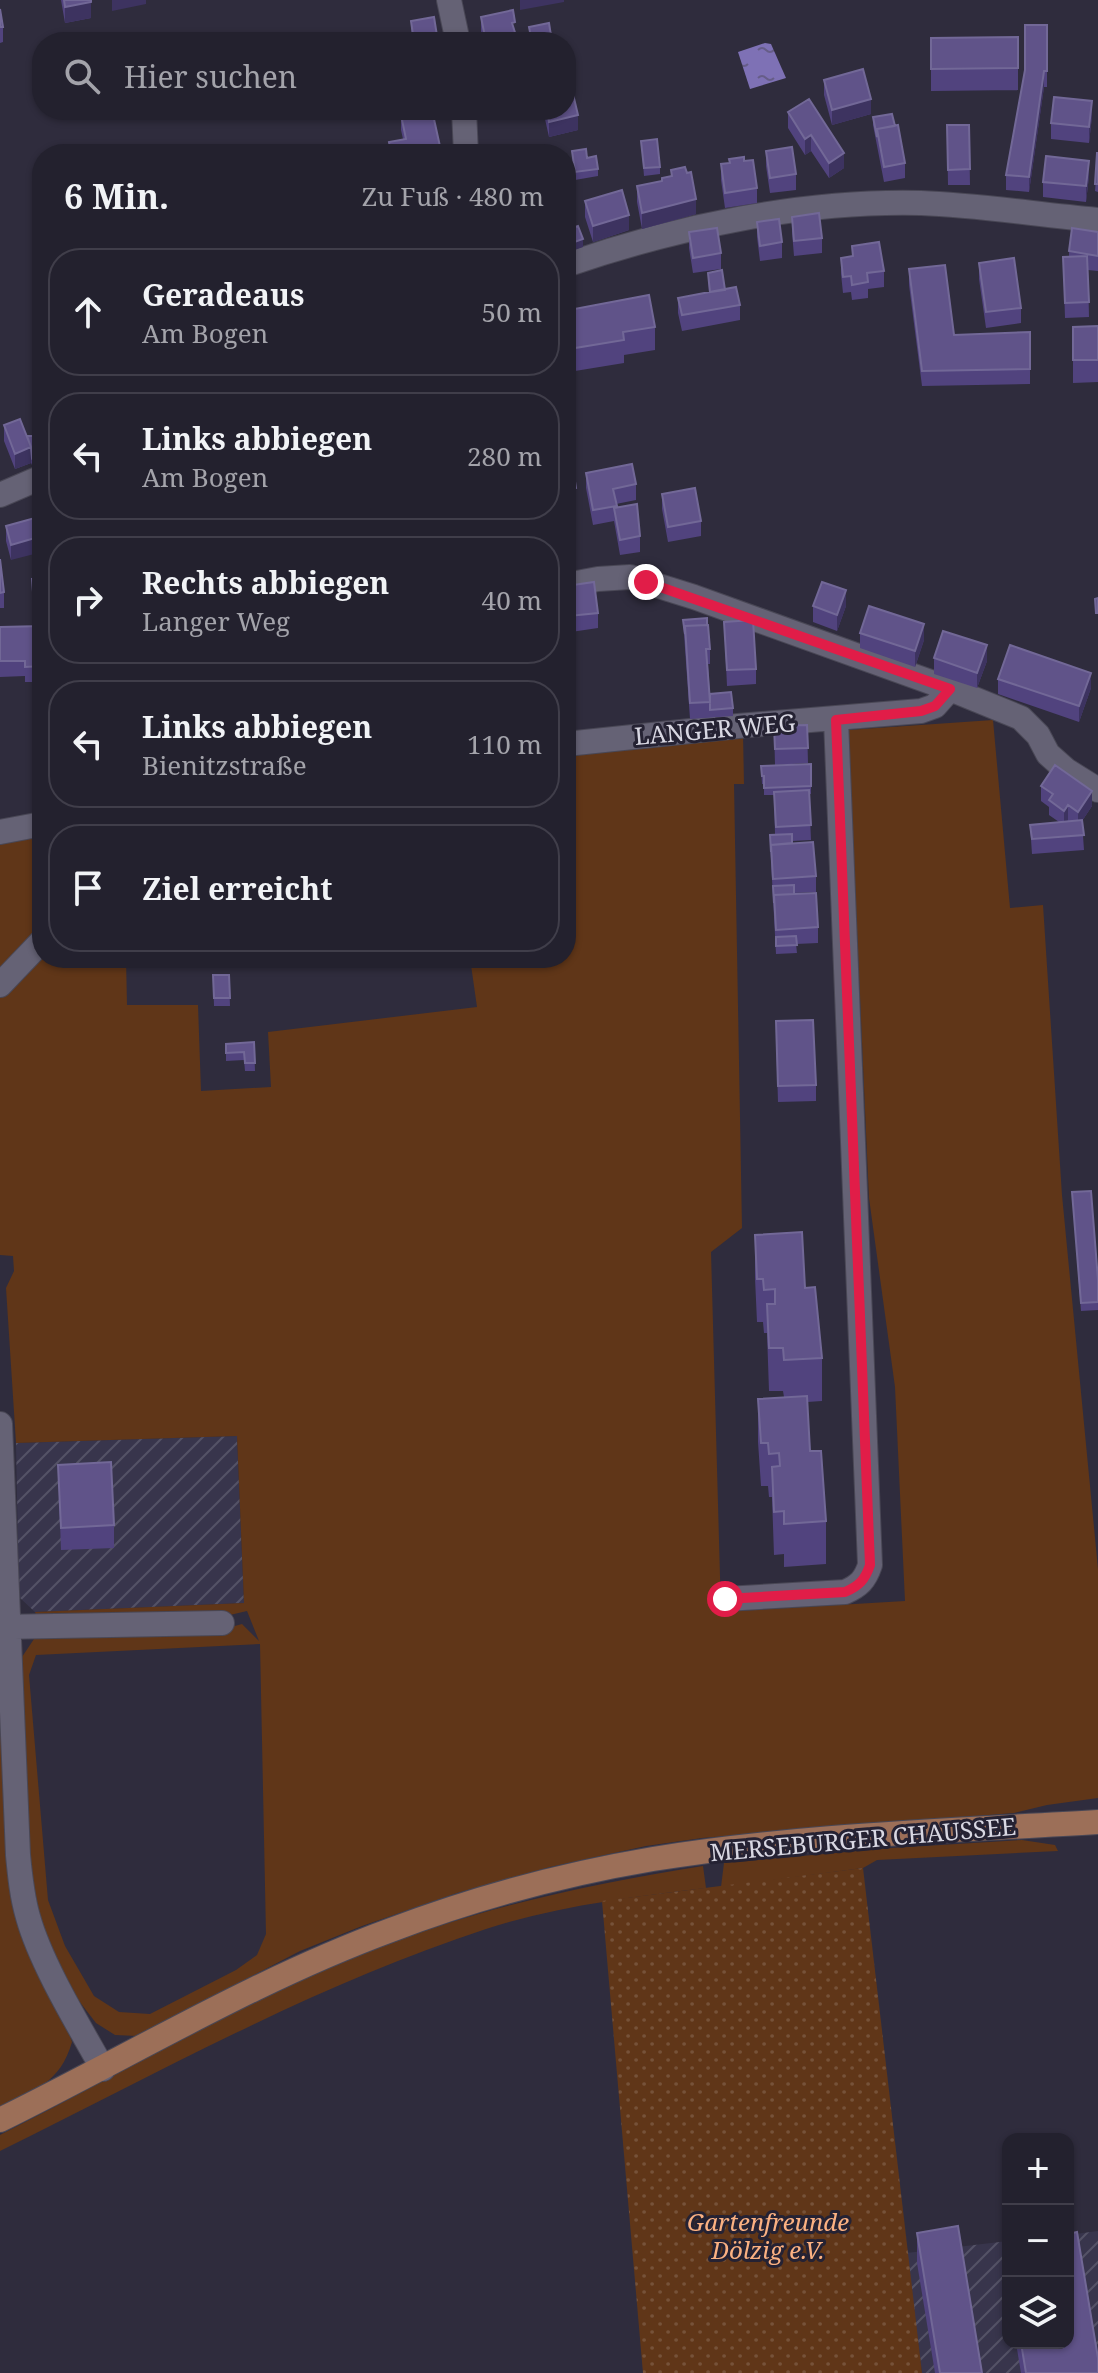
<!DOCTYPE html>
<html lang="de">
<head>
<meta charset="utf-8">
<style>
  :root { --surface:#23212e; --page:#2f2e3a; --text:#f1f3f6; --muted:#a3a3aa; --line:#403e4a }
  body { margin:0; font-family:"Noto Serif",serif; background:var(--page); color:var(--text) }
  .controls { position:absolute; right:24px; bottom:24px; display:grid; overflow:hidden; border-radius:16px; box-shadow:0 2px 6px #0004 }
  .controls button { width:72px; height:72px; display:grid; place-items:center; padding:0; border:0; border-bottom:2px solid var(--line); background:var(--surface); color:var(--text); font:40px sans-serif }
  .stop { position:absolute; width:24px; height:24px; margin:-18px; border:6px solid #e11d48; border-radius:50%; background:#fff }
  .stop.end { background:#e11d48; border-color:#fff; box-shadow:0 2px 8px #0008 }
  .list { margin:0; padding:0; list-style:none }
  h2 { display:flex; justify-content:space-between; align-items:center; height:104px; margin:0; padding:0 32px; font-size:34px }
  h2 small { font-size:26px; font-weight:400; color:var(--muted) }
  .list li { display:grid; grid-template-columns:52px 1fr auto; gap:24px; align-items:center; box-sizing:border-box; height:128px; margin:0 16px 16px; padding:0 16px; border:2px solid var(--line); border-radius:32px }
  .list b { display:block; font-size:30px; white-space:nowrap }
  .list p { margin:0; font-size:26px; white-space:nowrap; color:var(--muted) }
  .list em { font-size:26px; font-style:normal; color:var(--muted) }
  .icon { flex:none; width:44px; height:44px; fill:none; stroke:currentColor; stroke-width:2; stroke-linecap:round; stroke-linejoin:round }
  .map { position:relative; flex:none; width:1098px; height:2373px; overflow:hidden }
  .search { position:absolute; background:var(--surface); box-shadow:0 2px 6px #0004; left:32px; top:32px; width:544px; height:88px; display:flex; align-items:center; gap:20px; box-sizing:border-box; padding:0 28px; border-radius:32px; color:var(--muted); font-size:30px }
  .panel { position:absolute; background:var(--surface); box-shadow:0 2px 6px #0004; left:32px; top:144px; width:544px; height:824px; border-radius:32px }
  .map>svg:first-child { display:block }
</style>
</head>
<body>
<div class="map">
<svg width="1098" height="2373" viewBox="0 0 1098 2373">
  <defs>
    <pattern id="industrial-furrows" width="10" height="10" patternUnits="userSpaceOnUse" patternTransform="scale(2)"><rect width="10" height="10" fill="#38354c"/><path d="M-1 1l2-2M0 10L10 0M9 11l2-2" fill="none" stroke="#545266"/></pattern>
    <pattern id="garden-dots" width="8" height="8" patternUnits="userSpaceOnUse" patternTransform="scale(2)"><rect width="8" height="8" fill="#603618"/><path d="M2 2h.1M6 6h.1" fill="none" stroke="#765239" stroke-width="1.8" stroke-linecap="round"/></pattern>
    <pattern id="water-ripples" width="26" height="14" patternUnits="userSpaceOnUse" patternTransform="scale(2)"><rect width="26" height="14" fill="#7e71b5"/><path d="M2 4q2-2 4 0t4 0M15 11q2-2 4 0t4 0" fill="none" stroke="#665d88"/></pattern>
  </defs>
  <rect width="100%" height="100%" fill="#2f2c3d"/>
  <path fill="url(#industrial-furrows)" d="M237,1436L244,1603L35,1612L19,1597L16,1443Z
    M1098,2231V2373H922L907,2253L1008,2241V2343H1068V2235Z"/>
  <path fill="#603618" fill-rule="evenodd" d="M993,720L1010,908L1043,905L1062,1195L1098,1569V1798L1047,1805L1014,1813L702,1838L646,1846L550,1867L457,1893L362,1926L300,1951L137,2036L115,2035L96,2023L79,2001L48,1945L31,1889L20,1660L34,1639L42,1635L224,1629L242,1624L259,1641L247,1611L217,1618L39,1621L35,1612L244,1603L237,1436L16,1443L6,1288L14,1271L13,1256L0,1255V994L42,958H126L127,1005H198L201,1091L271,1087L268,1032L477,1007L470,958H566V749L743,733L744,784H734L742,1228L711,1252L721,1612L905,1601L895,1387L869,1198L848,730ZM260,1644L266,1934L257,1955L236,1970L150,2014L119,2012L94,1996L65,1946L48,1900L29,1675L36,1655Z
    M42,832V931L0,976V840Z
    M0,1679L8,1850L72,2042C60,2083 36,2089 0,2107Z
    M1022,1840L1055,1845L1058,1851L877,1860L863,1868L721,1887L724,1863L892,1848Z
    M703,1866L706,1888C632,1897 557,1906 486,1929C315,1985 160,2072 0,2151V2135C124,2072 245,2000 375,1949C481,1907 591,1884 703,1866Z"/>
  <path fill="url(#garden-dots)" d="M863,1868L922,2373H643L602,1901Z"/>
  <path fill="url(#water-ripples)" d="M765,43L771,44L786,78L750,89L738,52Z"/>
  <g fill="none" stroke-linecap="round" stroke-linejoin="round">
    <defs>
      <path id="minor" d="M449,0L458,42
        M464,110L466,154
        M566,265C676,227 804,200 921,203C980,205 1039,215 1098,220
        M0,495L42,477
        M566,585L598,579L630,577L694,597L950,689L1021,718L1038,735L1048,754L1066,770L1098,790
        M566,744L738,726L921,711L935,706L950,689
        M0,832L42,824
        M0,985L42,941
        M0,1424L18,1855C20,1876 22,1897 28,1917C41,1964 79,2026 103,2069
        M725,1599L845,1592C859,1586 865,1580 870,1565L836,720
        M0,1627L222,1623"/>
      <path id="major" d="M0,2120C130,2056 255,1980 391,1930C475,1898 564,1874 653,1859C799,1835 950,1831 1098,1822"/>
    </defs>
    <use href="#minor" stroke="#494755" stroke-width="26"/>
    <use href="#major" stroke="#494755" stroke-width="26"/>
    <use href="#minor" stroke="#656275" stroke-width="24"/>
    <use href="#major" stroke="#9c6f58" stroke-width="24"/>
  </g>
  <path fill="#51437e" d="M61,0H91V18L65,23Z
    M0,9L3,27V42L0,43Z
    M481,17L515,35L518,42H483L481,32Z
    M411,21L438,42H412Z
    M1047,25V87H1044L1029,192L1006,190V175Z
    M1018,37V90L931,91V38Z
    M824,80L871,114L832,125L824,95Z
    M543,110H566L578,130L549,137Z
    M788,112L844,168L829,178L811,151L805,155L788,128Z
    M401,115L441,154H389V142L403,139L401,130Z
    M1092,116L1089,143L1051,139V123Z
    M873,117L895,126L905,163V178L884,182L873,125Z
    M947,125H969L970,185H948Z
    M641,141L660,167V174L644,176Z
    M572,151L587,158L598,169V176L575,180Z
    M766,151L796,174V190L770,193L766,166Z
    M1098,153V192L1095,191Z
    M744,161L757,188V203L725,208L721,180V164Z
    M671,170L687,173L696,214L642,229L637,202V186L662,181L671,176Z
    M1089,176L1086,202L1043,197V182Z
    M585,201L629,230L593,242L585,217Z
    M792,217L822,238V253L794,256L792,232Z
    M757,222L782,242V258L760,261L757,237Z
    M689,232L721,253V269L693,273L689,248Z
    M1098,232V271L1088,270L1089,317L1065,318L1063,257H1069V251Z
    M852,246L884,271V287L868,289V298L852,300L851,292L843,293L841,274V258L852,257Z
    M979,263L1021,308V323L986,328L979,279Z
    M909,269L954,335L1030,332V384L922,386L909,285Z
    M708,273L740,305V320L682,331L678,313V298L709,292Z
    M569,310L655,327V350L624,355V363L575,371L569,333Z
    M1098,326V382L1073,383V327Z
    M42,397V432L35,415V399Z
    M4,425L27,436L41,459L32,465L31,463L15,469L4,441Z
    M566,463L576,488V503L566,505Z
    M586,473L636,484V500L616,504L617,508L640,536V552L620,555L614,521L593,525L586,488Z
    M662,494L701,521V536L668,542L662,509Z
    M42,516L11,560L6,541V526Z
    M0,559L4,592V608H0Z
    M42,578V620L34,621L32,579Z
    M566,586L598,613V628L571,632L572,648L566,649V630H569L566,611Z
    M813,606H846L837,631L813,622Z
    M683,620L710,649V664H708L710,694L733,708V716L690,719Z
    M724,622L756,669V684L727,686Z
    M42,626V682H25V676L0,677V627Z
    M860,633L924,640L915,667L860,648Z
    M934,658L987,661L977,688L934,674Z
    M998,679L1091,688L1079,722L998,694Z
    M807,725L808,763L775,765L774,726Z
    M811,764V794H809L811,840L792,841V843L816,876V892L794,893L818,927V943L796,944L797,953L776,954L770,842L775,834L774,795H764V784H762L761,766Z
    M1041,786L1092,806L1082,821L1084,850L1032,854L1030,825L1059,822L1049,815V807L1041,801Z
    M140,958H174V965L141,967Z
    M213,975H229L230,1006H214Z
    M776,1037L816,1085V1101L778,1102Z
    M254,1042L255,1071H245L244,1060L226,1061V1044Z
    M1072,1192L1098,1280V1310L1081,1311Z
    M755,1235L805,1288L822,1358V1401L807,1402L810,1451L826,1521V1564L784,1567V1554L774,1555L772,1497H769L768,1486H761L758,1442V1399L784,1397L783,1391H769L767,1333H764L763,1322H757L755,1278Z
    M58,1465L114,1525V1548L61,1550Z
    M917,2233L982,2373H935L917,2263Z
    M1004,2244H1008V2296L1004,2274Z
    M1016,2343H1068L1098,2373H1021Z"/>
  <path fill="#3d3360" d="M112,0H146V4L112,11Z
    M520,0H564V2L520,10Z
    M91,2V18L65,23V7Z
    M1044,71V87L1029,192V177Z
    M871,99V114L832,125V110Z
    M1092,101V116L1089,143V127Z
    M578,115V130L549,137V122Z
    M811,135V151L805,155V139Z
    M844,153V168L829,178V163Z
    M1089,161V176L1086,202V186Z
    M696,199V214L642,229V213Z
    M629,215V230L593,242V226Z
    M583,239V247L566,253V245Z
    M31,447V463L15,469V454Z
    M41,451V459L32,465V458Z
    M42,536V552L11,560V545Z
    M846,590V606L837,631V615Z
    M924,624V640L915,667V651Z
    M987,645V661L977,688V673Z
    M1091,673V688L1079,722V706Z
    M1092,791V806L1078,827V812Z
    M1068,805V820L1064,826V811Z"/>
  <path fill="#605389" stroke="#726897" stroke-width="2" d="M64,0H91V2L65,7Z
    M0,9L3,27H0Z
    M513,10L515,22L512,23L518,42H486L481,17Z
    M434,17L438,42H414L411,21Z
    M549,23L552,42H532L529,27Z
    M1025,25H1047V71H1044L1029,177L1006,175L1025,70Z
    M1018,37V68L931,69V38Z
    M863,69L871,99L832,110L824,80Z
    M566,73H568L578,115L549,122L547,110H566Z
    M1054,97L1092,101L1089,127L1051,123Z
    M809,99L844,153L829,163L811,135L805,139L788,112Z
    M423,110H432L441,151L425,154H391L389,142L406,139L401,115Z
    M892,114L895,126L877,129V137L873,117Z
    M898,125L905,163L884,167L877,129Z
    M947,125H969L970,169L948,170Z
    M657,139L660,167L644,168L641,141Z
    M792,147L796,174L770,178L766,151Z
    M586,149L587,158L596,156L598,169L575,172L572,151Z
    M1097,153H1098V184H1095Z
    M1046,156L1089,161L1086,186L1043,182Z
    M744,157V161L753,160L757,188L725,193L721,164L730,163L729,159Z
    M685,167L687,173L691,172L696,199L642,213L637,186L662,181V178L672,176L671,170Z
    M622,190L629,215L593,226L585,201Z
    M819,213L822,238L794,241L792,217Z
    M779,219L782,242L760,246L757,222Z
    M578,226L583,239L566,245V230Z
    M717,228L721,253L693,258L689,232Z
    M1072,228L1098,232V256L1069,251Z
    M879,242L884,271L867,273L868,282L852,285L851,276L843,277L841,258L853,256L852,246Z
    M1087,256L1089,302L1065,303L1063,257Z
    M1014,258L1021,308L986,312L979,263Z
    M945,265L954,335L1030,332V369L922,371L909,269Z
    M722,270L725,290L710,292L708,273Z
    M736,287L740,305L682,315L678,298Z
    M649,295L655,327L623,332L624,340L575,348L569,310Z
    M1098,326V360H1073V327Z
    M42,397V417L35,399Z
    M20,419L31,447L15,454L4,425Z
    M27,436H36L41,451L32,458L31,447Z
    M572,462L576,488L566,490V463Z
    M632,464L636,484L613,489L617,506L593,510L586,473Z
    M695,488L701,521L668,527L662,494Z
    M637,504L640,536L620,540L614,508Z
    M42,516V536L11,545L6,526Z
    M0,559L4,592L0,593Z
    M42,578V605H34L32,579Z
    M594,582L598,613L569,616L566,586Z
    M822,582L846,590L837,615L813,606Z
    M1098,598V613H1096L1095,599Z
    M869,606L924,624L915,651L860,633Z
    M707,618V625L685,626V634L683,620Z
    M753,620L756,669L727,670L724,622Z
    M708,625L710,649H706L710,702L690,703L685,626Z
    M42,626V666L25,667V661H0V627Z
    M566,630H571L572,640L566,641Z
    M943,631L987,645L977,673L934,658Z
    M1010,645L1091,673L1079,706L998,679Z
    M731,692L733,708L710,710V694Z
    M807,725L808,748L775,749L774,726Z
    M811,764V786L764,788V776H762L761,766Z
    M1055,765L1092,791L1078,812L1068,805L1064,811L1049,800L1053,794L1041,786Z
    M809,790L811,825L776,827L774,792Z
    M1082,820L1084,835L1032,839L1030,825Z
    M792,834V843L771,845V852L770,835Z
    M813,842L816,876L773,879L771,845Z
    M794,885V894L774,895V903L773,886Z
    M816,893L818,927L776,930L774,895Z
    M796,936L797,945L776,946V937Z
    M213,975H229L230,998H214Z
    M813,1020L816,1085L778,1086L776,1021Z
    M254,1042L255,1063H245L244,1052L226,1053V1044Z
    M1091,1191L1098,1280V1302L1081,1303L1072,1192Z
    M802,1232L805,1288L815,1287L822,1358L784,1360L783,1348H769L767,1304H775V1289L764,1290L763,1279H757L755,1235Z
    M807,1396L810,1451H821L826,1521L784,1524V1511L774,1512L772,1467L780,1466L779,1453L769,1454L768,1443H761L758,1399Z
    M111,1462L114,1525L61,1528L58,1465Z
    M958,2226L982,2373H940L917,2233Z
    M1077,2232L1098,2358V2373H1026L1021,2343H1068V2234Z
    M1004,2244H1008V2266Z"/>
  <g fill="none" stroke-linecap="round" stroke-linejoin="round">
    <path stroke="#e11d48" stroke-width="10" d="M646,582L950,689L935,706L921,711L836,720L870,1565C865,1580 859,1586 845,1592L725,1599"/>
  </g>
  <g text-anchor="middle" stroke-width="6" stroke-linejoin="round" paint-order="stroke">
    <g font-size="24" fill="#d8d7e2" stroke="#252233">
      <text transform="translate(715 730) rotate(-5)" y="8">LANGER WEG</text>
      <text transform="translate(863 1840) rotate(-5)" y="8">MERSEBURGER CHAUSSEE</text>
    </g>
    <g font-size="24" font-style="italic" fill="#fbb182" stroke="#252233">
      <text x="768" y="2231">Gartenfreunde<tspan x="768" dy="28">Dölzig e.V.</tspan></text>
    </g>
  </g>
</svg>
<div class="controls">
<button>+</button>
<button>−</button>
<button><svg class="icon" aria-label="layers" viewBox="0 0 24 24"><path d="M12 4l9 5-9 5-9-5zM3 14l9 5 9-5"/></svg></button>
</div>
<div class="stop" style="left:725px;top:1599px"></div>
<div class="stop end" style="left:646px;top:582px"></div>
<div class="search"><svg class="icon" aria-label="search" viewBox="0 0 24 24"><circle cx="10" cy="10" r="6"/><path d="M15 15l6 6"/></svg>Hier suchen</div>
<section class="panel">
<h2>6 Min.<small>Zu Fuß · 480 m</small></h2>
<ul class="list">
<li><svg class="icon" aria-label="ahead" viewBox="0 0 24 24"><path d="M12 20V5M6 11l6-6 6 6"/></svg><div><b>Geradeaus</b><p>Am Bogen</p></div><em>50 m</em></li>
<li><svg class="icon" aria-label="left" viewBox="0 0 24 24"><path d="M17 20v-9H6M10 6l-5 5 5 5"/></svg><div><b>Links abbiegen</b><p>Am Bogen</p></div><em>280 m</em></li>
<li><svg class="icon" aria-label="right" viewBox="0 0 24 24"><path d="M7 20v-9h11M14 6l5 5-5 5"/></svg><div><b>Rechts abbiegen</b><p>Langer Weg</p></div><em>40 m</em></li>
<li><svg class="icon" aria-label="left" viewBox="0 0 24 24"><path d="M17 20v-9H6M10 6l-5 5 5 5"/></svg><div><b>Links abbiegen</b><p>Bienitzstraße</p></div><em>110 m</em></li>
<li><svg class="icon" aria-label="arrive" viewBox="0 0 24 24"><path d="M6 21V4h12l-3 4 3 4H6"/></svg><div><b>Ziel erreicht</b></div></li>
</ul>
</section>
</div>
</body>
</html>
